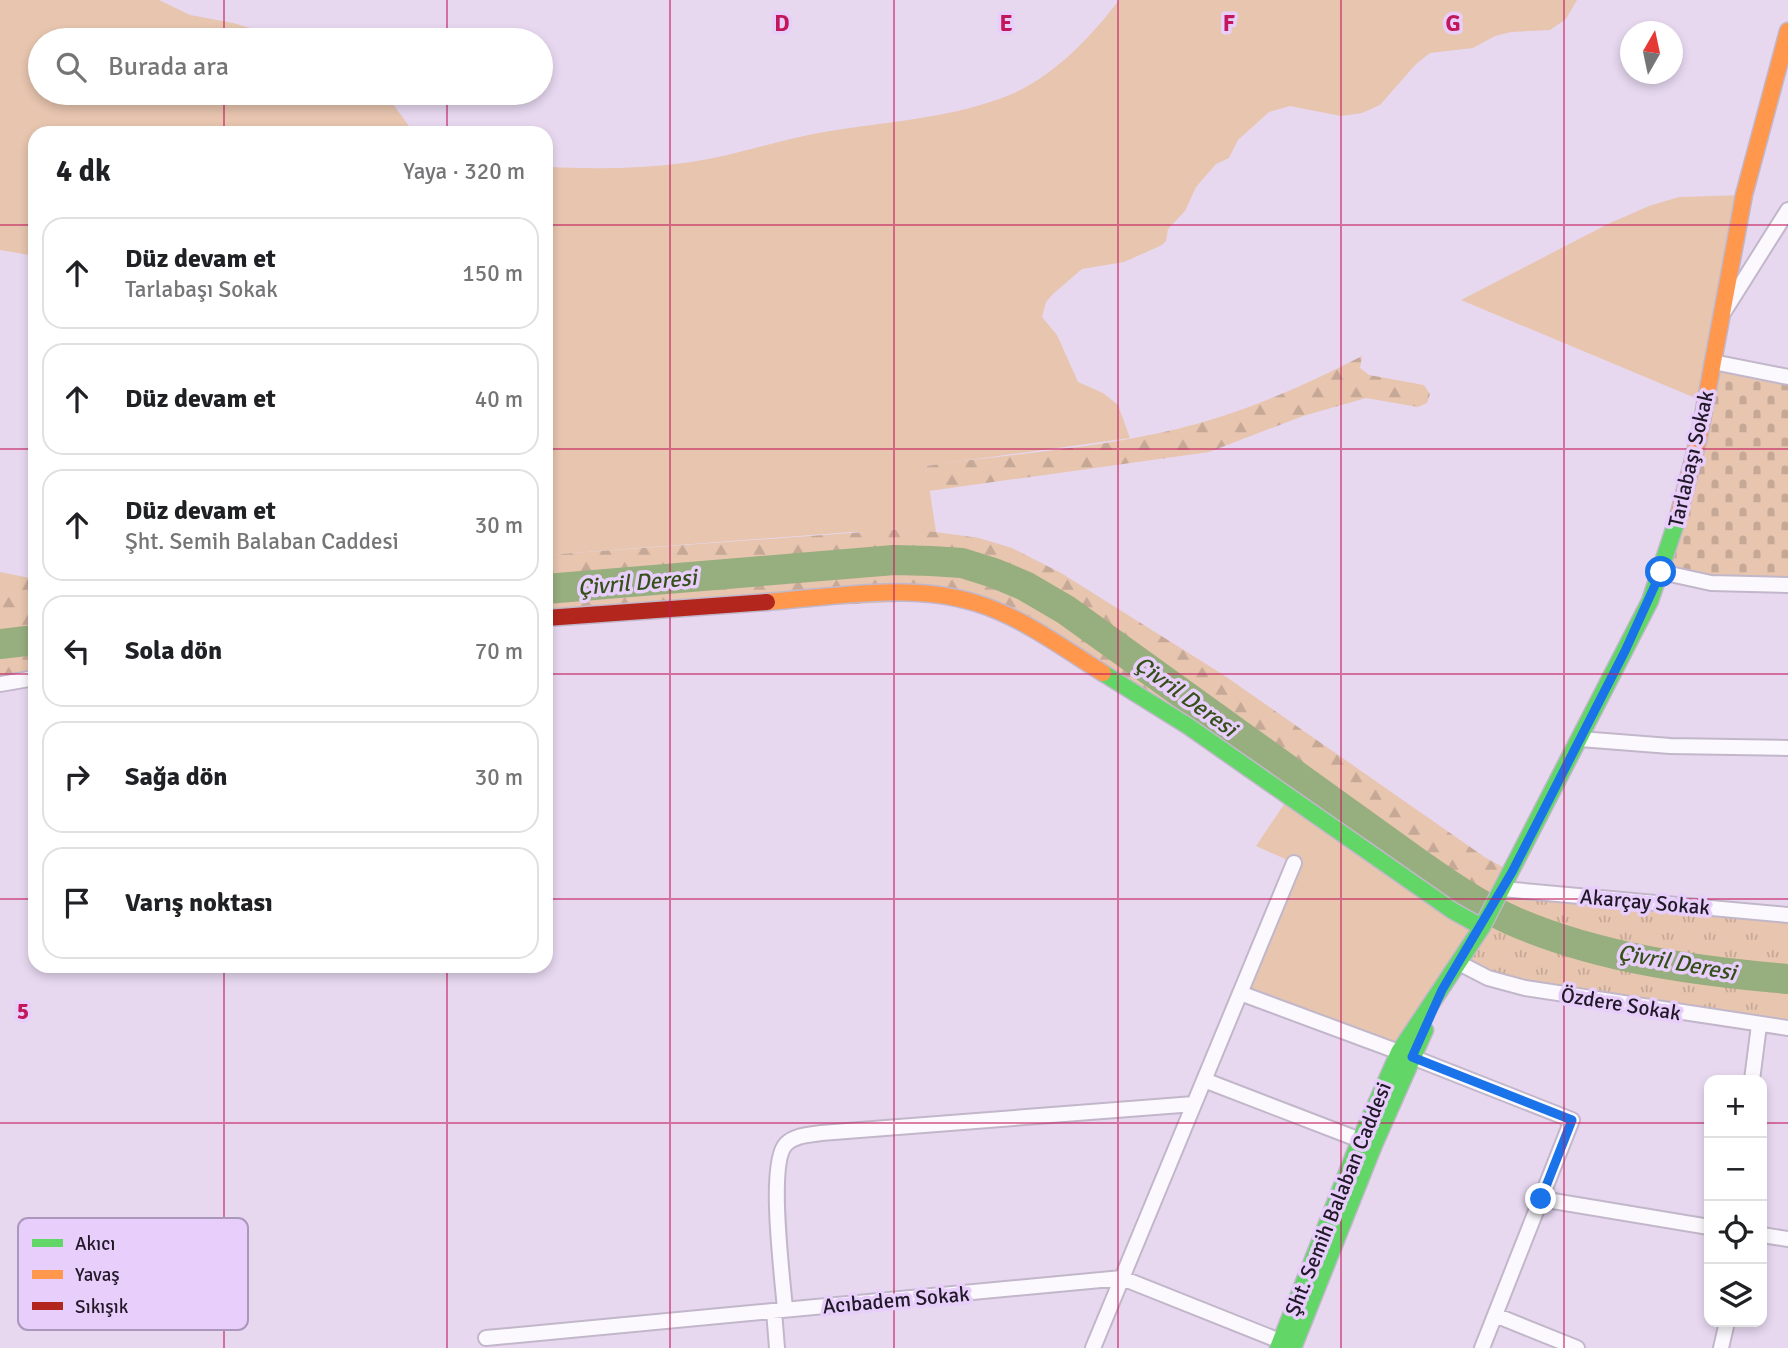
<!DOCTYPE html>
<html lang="tr">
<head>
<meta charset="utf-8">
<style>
  :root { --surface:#fff; --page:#f6f6f6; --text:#202124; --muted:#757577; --line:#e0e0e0 }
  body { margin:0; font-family:Signika,sans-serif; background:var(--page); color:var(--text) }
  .controls { position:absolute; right:21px; bottom:21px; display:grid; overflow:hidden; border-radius:14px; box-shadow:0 4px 10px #0003 }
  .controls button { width:63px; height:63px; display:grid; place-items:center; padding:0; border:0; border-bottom:2px solid var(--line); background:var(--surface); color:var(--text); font:35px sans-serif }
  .compass { position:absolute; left:1620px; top:21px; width:63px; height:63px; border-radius:50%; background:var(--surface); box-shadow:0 4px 10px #0003; rotate:9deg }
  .stop { position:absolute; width:21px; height:21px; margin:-16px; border:5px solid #1a73e8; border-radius:50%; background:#fff }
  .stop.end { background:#1a73e8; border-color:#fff; box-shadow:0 2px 7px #0008 }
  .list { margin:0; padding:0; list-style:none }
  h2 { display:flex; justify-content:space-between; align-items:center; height:91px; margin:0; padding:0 28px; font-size:30px }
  h2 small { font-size:23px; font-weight:400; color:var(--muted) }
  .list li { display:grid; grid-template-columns:46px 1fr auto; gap:21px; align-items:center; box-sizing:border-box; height:112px; margin:0 14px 14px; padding:0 14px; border:2px solid var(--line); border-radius:21px }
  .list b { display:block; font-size:26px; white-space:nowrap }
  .list p { margin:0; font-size:23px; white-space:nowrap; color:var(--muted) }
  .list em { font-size:23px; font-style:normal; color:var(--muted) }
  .icon { flex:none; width:38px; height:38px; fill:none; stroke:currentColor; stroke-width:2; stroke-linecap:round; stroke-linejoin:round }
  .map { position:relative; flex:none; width:1788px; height:1348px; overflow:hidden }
  .search { position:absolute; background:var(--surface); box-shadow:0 4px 10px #0003; left:28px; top:28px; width:525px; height:77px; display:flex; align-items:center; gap:18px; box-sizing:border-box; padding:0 24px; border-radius:38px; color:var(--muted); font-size:26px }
  .panel { position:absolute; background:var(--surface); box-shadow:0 4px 10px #0003; left:28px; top:126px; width:525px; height:847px; border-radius:21px }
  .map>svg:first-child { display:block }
</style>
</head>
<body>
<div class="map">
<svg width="1788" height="1348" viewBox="0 0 1788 1348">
  <defs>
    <pattern id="forest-firs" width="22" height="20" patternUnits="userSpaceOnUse" patternTransform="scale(1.75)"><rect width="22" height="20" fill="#e7c5af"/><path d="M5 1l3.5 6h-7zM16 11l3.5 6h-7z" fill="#c6a897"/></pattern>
    <pattern id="cemetery-stones" width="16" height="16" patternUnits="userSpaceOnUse" patternTransform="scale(1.75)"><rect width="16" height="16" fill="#e7c5af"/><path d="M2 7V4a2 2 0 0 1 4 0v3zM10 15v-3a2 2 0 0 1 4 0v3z" fill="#c6a897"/></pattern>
    <pattern id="park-tufts" width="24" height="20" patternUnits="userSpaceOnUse" patternTransform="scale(1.75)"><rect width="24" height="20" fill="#e7c5af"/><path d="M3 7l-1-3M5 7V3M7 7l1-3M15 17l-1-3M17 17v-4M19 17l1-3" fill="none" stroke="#c6a897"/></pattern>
  </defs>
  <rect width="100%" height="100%" fill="#e7d8f0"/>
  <path fill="#e7c5af" d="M0,0H159L190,15L233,23L291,40H40V93H385L414,133H35V256L0,250Z
    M1119,0H1577L1566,19L1550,30L1511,32L1495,36L1473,48L1430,53L1416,64L1380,105L1362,113L1341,116L1290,106L1269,112L1238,140L1229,158L1216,164L1196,187L1185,211L1168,229L1166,241L1162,245L1124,262L1082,269L1053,294L1046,302L1042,317L1057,335L1078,382L1103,393L1118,405L1130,438L926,466L936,532H852L546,555V167C592,169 638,169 684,163C732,157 777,140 824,132C883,122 956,118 1012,94C1055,75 1091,37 1119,0Z
    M1744,195L1705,402L1461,300L1608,224L1649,206L1679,197Z
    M1289,797L1482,927L1399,1052L1240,993L1294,863L1256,846Z"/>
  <path fill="url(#forest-firs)" d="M1362,356L1360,368L1369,375L1424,385L1430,394L1427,403L1418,407L1366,398L1303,416L1209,452L929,491L926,466C1016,453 1111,448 1200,423C1256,407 1310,383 1362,356Z
    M892,530L936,532L979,538L1012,548L1061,573L1222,674L1486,858L1512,872L1482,927L1188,726L964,599L546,618V555Z
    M0,572L35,579V678L0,684Z"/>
  <path fill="url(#cemetery-stones)" d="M1713,362L1788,377V585L1661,572Z"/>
  <path fill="url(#park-tufts)" d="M1503,889L1788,915V1028L1581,998L1459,963Z"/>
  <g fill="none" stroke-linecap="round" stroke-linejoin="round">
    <path stroke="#97ae7f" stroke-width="30" d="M546,589L894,560L931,561L962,563L994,573L1025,586L1066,610L1419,864C1449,885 1478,905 1511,920C1597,958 1695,971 1788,979
      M0,644L35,640"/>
    <defs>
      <path id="street" d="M1725,310L1788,210
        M1713,362L1788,377
        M1661,572L1711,583L1788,585
        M0,684L35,678
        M1580,739L1670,746L1788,748
        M1503,889L1788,915
        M1459,963L1488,978L1525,988L1788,1028
        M1240,993L1399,1052
        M1412,1057L1572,1120L1482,1348
        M1204,1080L1360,1140
        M1752,1080L1759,1025
        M1541,1199L1709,1227
        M1762,1235L1788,1239
        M785,1310C783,1280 767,1163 786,1144C795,1135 809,1135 821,1133L1194,1104
        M774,1311L777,1348
        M1495,1315L1577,1348
        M486,1338L1122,1278L1290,1345
        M1093,1348L1294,863
        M1721,1348L1727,1322"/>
      <path id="fast" d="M1103,673L1188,726L1453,911L1482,927
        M1278,1348L1360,1140L1399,1052L1482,927L1650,601L1678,517
        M1293,1348L1374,1145L1425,1030"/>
      <path id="slow" d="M1678,517L1699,437L1744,195L1788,31
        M767,602C834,597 910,582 976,603C1022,617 1063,648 1103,673"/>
      <path id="jam" d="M546,618L767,602"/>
    </defs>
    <use href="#street" stroke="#c2b7ca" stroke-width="18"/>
    <use href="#fast" stroke="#c2b7ca" stroke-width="19"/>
    <use href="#slow" stroke="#c2b7ca" stroke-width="19"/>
    <use href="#jam" stroke="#c2b7ca" stroke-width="19"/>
    <use href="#street" stroke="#fbf9fd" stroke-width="14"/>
    <use href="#fast" stroke="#63d668" stroke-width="16"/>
    <use href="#slow" stroke="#ff974d" stroke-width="16"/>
    <use href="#jam" stroke="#b3261e" stroke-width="16"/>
  </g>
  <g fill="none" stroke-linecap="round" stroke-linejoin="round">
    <path stroke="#1a73e8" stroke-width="9" d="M1541,1199L1572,1120L1412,1057L1442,990L1512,872L1625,651L1661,572"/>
  </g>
  <path fill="none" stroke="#c2185b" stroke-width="2" stroke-opacity="0.55" d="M224,0V40M447,0V40M670,0V1348M894,0V1348M1118,0V1348M1341,0V1348M1564,0V1348M224,93V133M447,93V133M0,225H35M546,225H1788M0,449H35M546,449H1788M0,674H35M546,674H1788M0,899H35M546,899H1788M224,966V1348M447,966V1348M0,1123H1709M1762,1123H1788"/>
  <g text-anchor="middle" stroke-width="7" stroke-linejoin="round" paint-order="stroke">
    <g font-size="21" fill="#211828" stroke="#e8cefb">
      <text transform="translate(1691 459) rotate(-77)" y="7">Tarlabaşı Sokak</text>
      <text transform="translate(1645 902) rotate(5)" y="7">Akarçay Sokak</text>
      <text transform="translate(1621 1004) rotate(9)" y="7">Özdere Sokak</text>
      <text transform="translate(1338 1199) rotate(-68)" y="7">Şht. Semih Balaban Caddesi</text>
      <text transform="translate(896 1300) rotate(-5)" y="7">Acıbadem Sokak</text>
    </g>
    <g font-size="23" font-style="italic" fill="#355018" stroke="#e8cefb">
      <text transform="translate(637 582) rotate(-5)" y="8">Çivril Deresi</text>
      <text transform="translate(1186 696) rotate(36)" y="8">Çivril Deresi</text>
      <text transform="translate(1677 962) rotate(10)" y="8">Çivril Deresi</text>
    </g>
  </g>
  <rect x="18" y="1218" width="230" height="112" rx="10" fill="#e8cefb" stroke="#ac97bc" stroke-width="2"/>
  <rect x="32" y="1239" width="31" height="8" fill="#63d668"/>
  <rect x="32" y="1270" width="31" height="9" fill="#ff974d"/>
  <rect x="32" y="1302" width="31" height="8" fill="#b3261e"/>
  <g font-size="19" fill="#211828">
    <text x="75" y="1250">Akıcı</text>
    <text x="75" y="1281">Yavaş</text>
    <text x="75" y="1313">Sıkışık</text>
  </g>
  <g font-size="23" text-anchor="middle" font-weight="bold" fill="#c2185b" stroke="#e8cefb" stroke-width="7" stroke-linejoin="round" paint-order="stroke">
    <text x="782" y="31">D</text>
    <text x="1006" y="31">E</text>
    <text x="1229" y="31">F</text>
    <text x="1453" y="31">G</text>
    <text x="23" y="1019">5</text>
  </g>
</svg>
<div class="controls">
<button>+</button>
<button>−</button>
<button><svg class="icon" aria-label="locate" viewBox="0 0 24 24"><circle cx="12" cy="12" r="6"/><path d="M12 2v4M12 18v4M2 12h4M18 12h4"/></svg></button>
<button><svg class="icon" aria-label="layers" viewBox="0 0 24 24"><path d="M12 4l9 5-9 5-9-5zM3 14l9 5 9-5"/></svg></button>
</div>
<svg class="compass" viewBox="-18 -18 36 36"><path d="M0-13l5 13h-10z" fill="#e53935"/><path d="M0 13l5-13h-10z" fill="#757577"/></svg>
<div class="stop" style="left:1661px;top:572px"></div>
<div class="stop end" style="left:1541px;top:1199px"></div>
<div class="search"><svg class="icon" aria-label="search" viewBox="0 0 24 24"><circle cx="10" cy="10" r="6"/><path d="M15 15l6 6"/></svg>Burada ara</div>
<section class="panel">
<h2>4 dk<small>Yaya · 320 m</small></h2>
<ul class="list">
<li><svg class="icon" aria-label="ahead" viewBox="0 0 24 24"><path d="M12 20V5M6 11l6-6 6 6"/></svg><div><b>Düz devam et</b><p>Tarlabaşı Sokak</p></div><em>150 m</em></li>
<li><svg class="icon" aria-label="ahead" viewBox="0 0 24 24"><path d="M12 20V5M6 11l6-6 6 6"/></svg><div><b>Düz devam et</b></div><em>40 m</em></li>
<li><svg class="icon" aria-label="ahead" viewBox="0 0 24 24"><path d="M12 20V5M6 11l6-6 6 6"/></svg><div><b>Düz devam et</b><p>Şht. Semih Balaban Caddesi</p></div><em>30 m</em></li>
<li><svg class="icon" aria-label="left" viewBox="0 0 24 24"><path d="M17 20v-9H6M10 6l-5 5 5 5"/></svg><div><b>Sola dön</b></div><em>70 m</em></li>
<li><svg class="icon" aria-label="right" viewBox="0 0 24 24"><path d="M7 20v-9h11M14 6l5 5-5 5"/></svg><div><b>Sağa dön</b></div><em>30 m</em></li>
<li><svg class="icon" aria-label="arrive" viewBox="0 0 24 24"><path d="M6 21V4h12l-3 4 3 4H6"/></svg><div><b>Varış noktası</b></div></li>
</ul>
</section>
</div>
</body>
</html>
